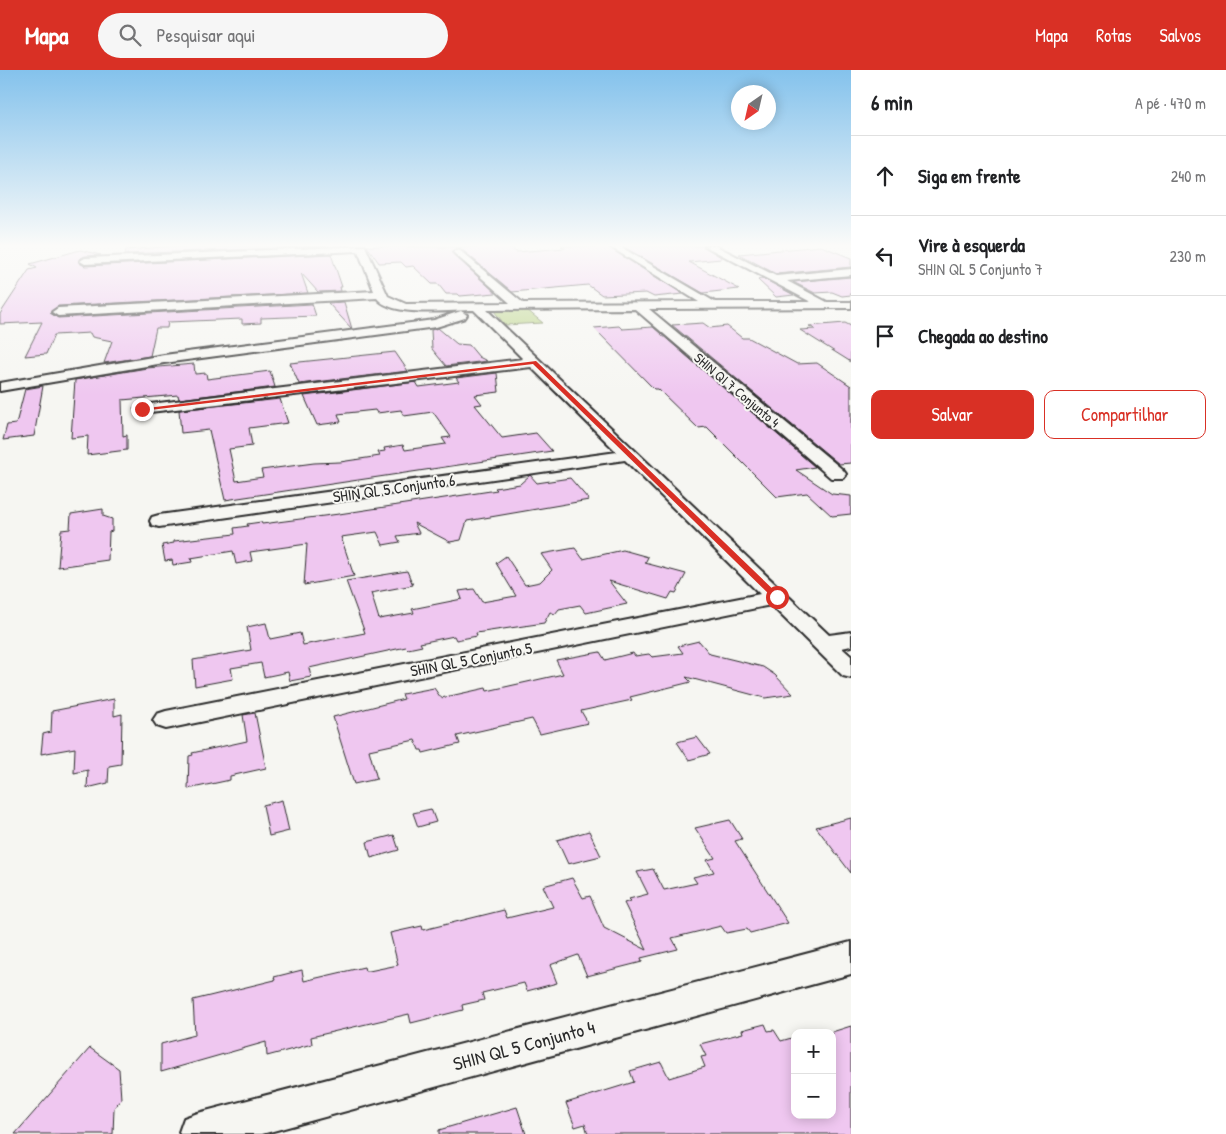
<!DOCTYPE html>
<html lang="pt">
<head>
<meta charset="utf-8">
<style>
  :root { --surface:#fff; --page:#f6f6f6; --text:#202124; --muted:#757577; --line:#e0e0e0; --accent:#d93025 }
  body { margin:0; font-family:"Patrick Hand",sans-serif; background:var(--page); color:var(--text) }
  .controls { position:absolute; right:15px; bottom:15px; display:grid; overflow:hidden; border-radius:10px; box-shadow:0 2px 12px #0003 }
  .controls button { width:45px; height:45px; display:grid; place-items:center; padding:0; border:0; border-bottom:1px solid var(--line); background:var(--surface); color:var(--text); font:25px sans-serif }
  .compass { position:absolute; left:731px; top:15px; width:45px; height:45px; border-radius:50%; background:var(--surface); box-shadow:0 2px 12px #0003; rotate:214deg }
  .stop { position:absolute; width:15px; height:15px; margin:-11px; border:4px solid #d93025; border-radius:50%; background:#fff }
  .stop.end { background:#d93025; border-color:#fff; box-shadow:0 1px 5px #0008 }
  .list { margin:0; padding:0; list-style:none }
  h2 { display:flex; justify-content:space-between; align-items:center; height:65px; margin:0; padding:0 20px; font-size:21px }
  h2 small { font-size:16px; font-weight:400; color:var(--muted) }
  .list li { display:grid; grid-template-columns:32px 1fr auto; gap:15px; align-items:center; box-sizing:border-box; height:80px; padding:0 20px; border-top:1px solid var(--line) }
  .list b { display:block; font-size:19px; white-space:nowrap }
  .list p { margin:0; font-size:16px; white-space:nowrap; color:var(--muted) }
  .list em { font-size:16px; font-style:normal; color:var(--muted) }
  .actions { display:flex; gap:10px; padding:15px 20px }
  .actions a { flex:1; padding:11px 0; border:1px solid var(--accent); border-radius:10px; text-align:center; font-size:18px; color:var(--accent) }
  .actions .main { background:var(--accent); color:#fff }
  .icon { flex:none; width:28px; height:28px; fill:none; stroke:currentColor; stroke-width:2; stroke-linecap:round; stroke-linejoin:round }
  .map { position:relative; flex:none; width:851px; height:1064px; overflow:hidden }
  header { display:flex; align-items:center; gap:30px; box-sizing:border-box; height:70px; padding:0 25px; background:var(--accent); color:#fff }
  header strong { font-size:24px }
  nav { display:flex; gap:28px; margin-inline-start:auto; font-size:18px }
  .search { width:350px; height:45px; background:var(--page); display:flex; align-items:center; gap:12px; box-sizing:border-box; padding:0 18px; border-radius:28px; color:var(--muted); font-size:19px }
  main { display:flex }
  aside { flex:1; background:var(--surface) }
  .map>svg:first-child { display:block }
</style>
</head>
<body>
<header>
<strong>Mapa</strong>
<div class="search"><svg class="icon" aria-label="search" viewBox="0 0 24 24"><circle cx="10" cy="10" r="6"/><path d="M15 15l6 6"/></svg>Pesquisar aqui</div>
<nav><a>Mapa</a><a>Rotas</a><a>Salvos</a></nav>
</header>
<main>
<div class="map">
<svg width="851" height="1064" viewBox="0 0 851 1064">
  <rect width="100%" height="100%" fill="#f6f6f2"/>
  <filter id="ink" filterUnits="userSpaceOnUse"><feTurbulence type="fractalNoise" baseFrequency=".02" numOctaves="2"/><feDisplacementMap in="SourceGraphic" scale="10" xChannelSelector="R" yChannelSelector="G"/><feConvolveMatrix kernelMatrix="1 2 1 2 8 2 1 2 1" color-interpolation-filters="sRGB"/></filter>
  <g filter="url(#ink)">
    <path fill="#bcd48b" stroke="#74805b" d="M527,240L543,253L505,255L494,241Z"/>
    <path fill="#efc7f0" stroke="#2b2b2b" d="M174,176H329L125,184L126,180Z
      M367,176L457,177L452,183L496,223L460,226L458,224H446L438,214H432L413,196L406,197L401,192L379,193Z
      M500,176H509L516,182L565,178L561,176H607L683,224L654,227L646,223L602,225L588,215L512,222L459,177Z
      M622,176H703L721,187V189L689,192L739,219L703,223Z
      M821,176L851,188V197L776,204L739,184Z
      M80,180L101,185L85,186L79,189V193L85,196L331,184L342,217H340L341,221L318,222L301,203L308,223L58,236L50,243L58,248L312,234L316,246L261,248V253L242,254V249L168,252L167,258H156L150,286L104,293L112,271L92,267L90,263L54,265L46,284L25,286L42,252L0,254V244L29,200L37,198L30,194Z
      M851,207V225L842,226L832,222L815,223L793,212Z
      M762,208L794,225L776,227L758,210Z
      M344,232L352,259L328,233Z
      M703,253L710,258L727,256L742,268H749L797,294L817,293L851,316V393L839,394L672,255Z
      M845,253L851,256V292L800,260L815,259L809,256Z
      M619,256L622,259L653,257L815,397L796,400L832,424L851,426V444L832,446L807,423L777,427L707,357L698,358L658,319H654L594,258Z
      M438,258L457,274L469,275L479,287L487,291L446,296L432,279L431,260Z
      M395,282L408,301L299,314L290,293Z
      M194,294L195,304L206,303L207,309L270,301L275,317L179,329L178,325L122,330L123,366L127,365V380L87,385L88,366L71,368L75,310L147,298Z
      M497,303L499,322L475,325L482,334L475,335L502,368L536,363L552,381L225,430L209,360L181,363L179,340L280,329L288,353L249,358L252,376L229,379L236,411L263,407L261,400L314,393L340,392L380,386L378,382L385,381L384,378L403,375L405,380L446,374L442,368L451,367L433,342L404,346L401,340L377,343L375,340L338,344L341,352L317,355L304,326L416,312L419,317L459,312L456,308Z
      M43,316L34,366L3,370L7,355L16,354L25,319Z
      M530,405L537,413L570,408L589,430L467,451L461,470L450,472L414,453L419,463L397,466L400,472L383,475L377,462L341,467L354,506L304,515L307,474L250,482L252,491L236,494L233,481L191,488L192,492L173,495L172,490L165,491L162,475L174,473V471L235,464L234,458L248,456L247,454L261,452L262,454L339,444L497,420L495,418L520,414Z
      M103,439V446L112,449V461L109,462L108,490L58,497L61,460L70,459L71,444Z
      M575,478L583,489L623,480L648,487L645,493L686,504L676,523L672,522L668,529L609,511L627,534L586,543L580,535L559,539L555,544L550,542L544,553L476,563L477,566L456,570L454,566L420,573L422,576L408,579L406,577L309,598L311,607L290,611L288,602L264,607L261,593L231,598L233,609L195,616L193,590L251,580L247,557L266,553L270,569L300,563L303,575L365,563L346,511L407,501L413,515L371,523L379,549L414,543L412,539L462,529L459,521L474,519L482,532L516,526L496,493L506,486L525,515L540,512L552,500L541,484Z
      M699,571L710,584L763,597L775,605L793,624L765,628L686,607L691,612L630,627L632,630L581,641L588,653L540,664L532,649L457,666L460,674L423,683L422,680H419L415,670L369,680L377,709L354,714L333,647L404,629L402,624L434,618L441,628L486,618L487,621L563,604L556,590L600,582L605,590L633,583L635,586L649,584L652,587L683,583L678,576Z
      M114,629V646L122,644L121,694L109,696L108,713L87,718L88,700L74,703L75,678L41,684L43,664L51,662L52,641Z
      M255,643L266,698L230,706V710L188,719L189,686L193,685L192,683L247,671L243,645Z
      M697,667L710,684L689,690L677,672Z
      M282,730L289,761L269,766L263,735Z
      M431,739L436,752L418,757L413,743Z
      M851,748V803L816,757Z
      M730,750L742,769L735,771L788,853L750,863L747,859L726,863L721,856L672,868L678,879L641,888L642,892L587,906L578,885L550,895L557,913L527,921L524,913L482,923L484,930L462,935L463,940L411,953L409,944L311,967L312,974L267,986L266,972L161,1002V974L195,965L193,930L275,910L274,907L302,900L304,911L364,897L365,901H369L398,895L390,863L422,856L423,860L504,840L507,848L553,837L543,816L572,808L583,828L590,826L604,858L647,880L624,833L631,831L629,829L648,824L637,802L653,799L664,820L697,813L693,807L714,802L707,790L715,788L695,758Z
      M589,761L601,786L568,794L557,770Z
      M394,765L399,780L371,788L367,772Z
      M765,954L768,961L774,960L781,971L795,967V1045H832V962L851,956V1064H588L585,1054L575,1057L566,1033L634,1012L630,1001L661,992L669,1008L705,997L701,987L706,986L700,974L743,963L742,960Z
      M90,978L119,999L121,1029L114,1038L113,1064H15Z
      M517,1037L526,1064H439V1060Z"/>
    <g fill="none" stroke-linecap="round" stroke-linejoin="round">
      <defs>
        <path id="minor" d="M365,176L388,226L406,234L510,233L455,184L453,182L458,179L523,233L699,232L609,176H619L715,232H811L705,176H716L776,206L851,199V205L787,211L827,232H851V238L649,239L843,400L846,404L843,408H831L635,239L487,240L829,565L851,562V576L842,578L851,586V608L843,606L771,535L166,659L157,656L153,650L157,644L166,641L760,524L625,390L159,457L152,455L150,451L152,447L159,445L617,382L531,297L142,343L135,339L142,335L523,289L474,240C451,240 392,248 377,228L58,246L52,242L58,238L374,221L358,181L85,194L80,191L85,188Z
          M461,241L467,245L465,248L436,257L164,293L0,321V313L164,285L434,250Z
          M851,872V904L262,1064H180L179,1062L184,1048L198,1043Z"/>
      </defs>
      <use href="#minor" stroke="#2b2b2b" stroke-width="4"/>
      <use href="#minor" fill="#f6f6f2" fill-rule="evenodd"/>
    </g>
  </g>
  <linearGradient id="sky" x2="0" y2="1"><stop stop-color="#84c2ec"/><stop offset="0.54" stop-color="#fbfbf9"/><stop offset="1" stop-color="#fbfbf9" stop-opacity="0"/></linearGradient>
  <rect width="851" height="325" fill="url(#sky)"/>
  <path fill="#d93025" d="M536,291L779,525V529H774L533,294L142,341L139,339Z"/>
  <g text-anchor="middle" stroke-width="4" stroke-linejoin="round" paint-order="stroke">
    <g font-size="14" fill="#2b2b2b" stroke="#f6f6f2">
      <text transform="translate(737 320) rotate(40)" y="5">SHIN QI 7 Conjunto 4</text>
    </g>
    <g font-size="16" fill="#2b2b2b" stroke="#f6f6f2">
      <text transform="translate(394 418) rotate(-8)" y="6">SHIN QL 5 Conjunto 6</text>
      <text transform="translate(471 589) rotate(-11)" y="6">SHIN QL 5 Conjunto 5</text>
    </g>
    <g font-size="19" fill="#2b2b2b" stroke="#f6f6f2">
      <text transform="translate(524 975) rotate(-15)" y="7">SHIN QL 5 Conjunto 4</text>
    </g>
  </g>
</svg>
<div class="controls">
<button>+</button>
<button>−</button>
</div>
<svg class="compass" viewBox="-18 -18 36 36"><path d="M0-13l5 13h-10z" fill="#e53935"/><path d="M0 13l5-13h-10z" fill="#757577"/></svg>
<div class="stop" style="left:777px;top:527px"></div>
<div class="stop end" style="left:142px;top:339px"></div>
</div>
<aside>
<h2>6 min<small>A pé · 470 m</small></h2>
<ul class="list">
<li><svg class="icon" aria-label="ahead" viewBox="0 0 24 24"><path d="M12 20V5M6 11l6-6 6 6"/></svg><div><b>Siga em frente</b></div><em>240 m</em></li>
<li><svg class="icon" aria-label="left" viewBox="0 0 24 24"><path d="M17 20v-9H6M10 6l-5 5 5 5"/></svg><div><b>Vire à esquerda</b><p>SHIN QL 5 Conjunto 7</p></div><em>230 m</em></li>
<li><svg class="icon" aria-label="arrive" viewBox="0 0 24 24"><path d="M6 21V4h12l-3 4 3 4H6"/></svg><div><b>Chegada ao destino</b></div></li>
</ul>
<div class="actions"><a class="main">Salvar</a><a>Compartilhar</a></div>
</aside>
</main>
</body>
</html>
